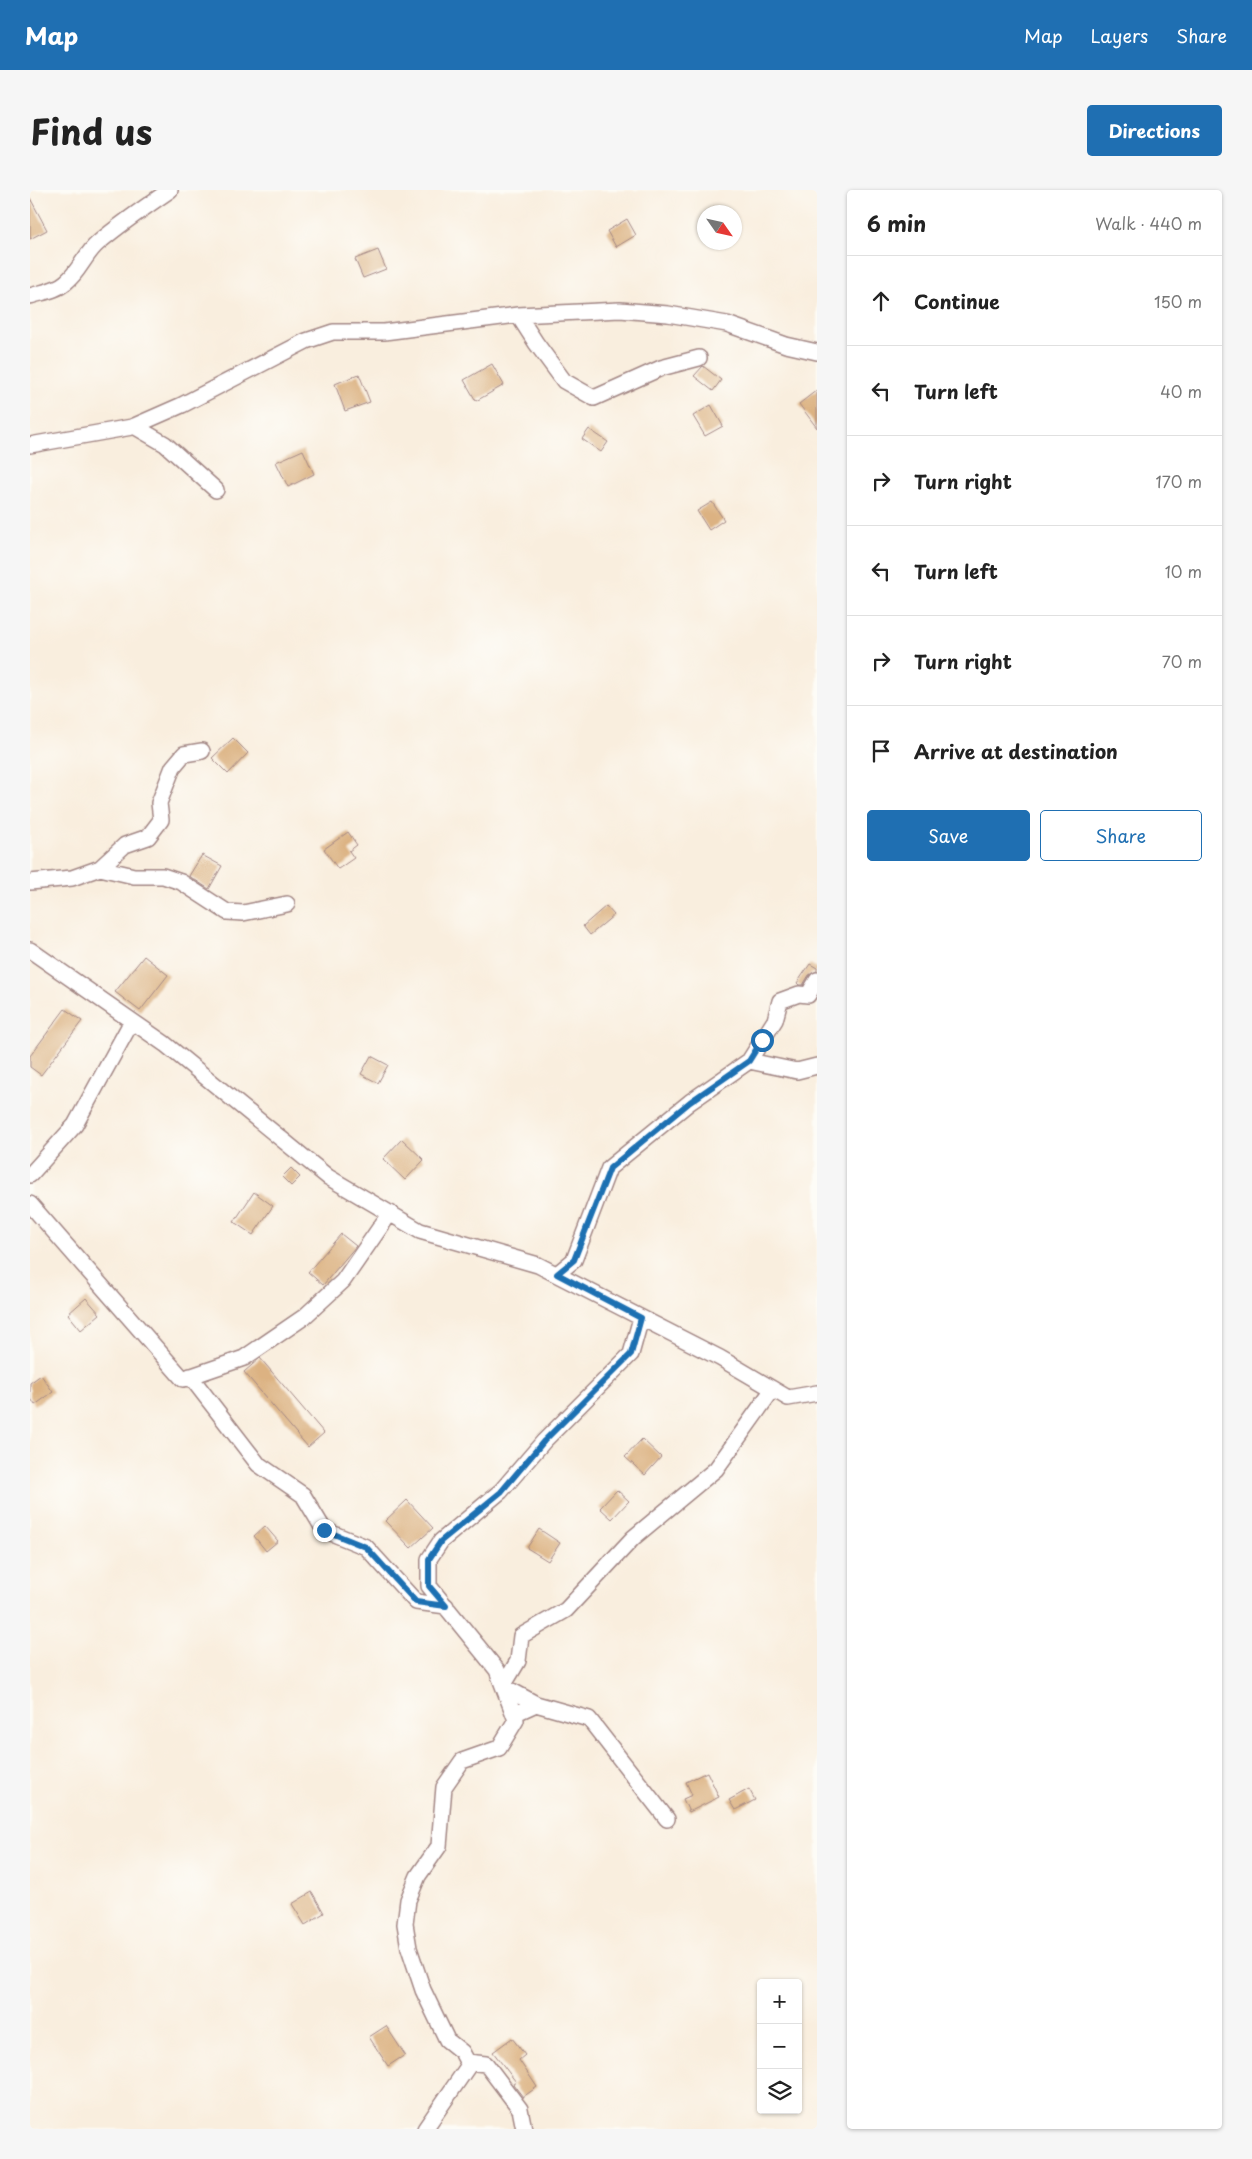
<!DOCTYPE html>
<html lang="en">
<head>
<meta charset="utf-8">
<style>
  :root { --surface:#fff; --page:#f6f6f6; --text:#222; --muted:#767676; --line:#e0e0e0; --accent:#1f6fb2 }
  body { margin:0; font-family:"Playpen Sans",sans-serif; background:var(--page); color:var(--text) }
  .controls { position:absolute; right:15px; bottom:15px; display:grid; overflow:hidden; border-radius:5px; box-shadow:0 1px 4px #0004 }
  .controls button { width:45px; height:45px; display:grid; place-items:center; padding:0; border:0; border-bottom:1px solid var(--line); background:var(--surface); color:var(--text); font:25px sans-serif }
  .compass { position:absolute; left:667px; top:15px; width:45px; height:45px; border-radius:50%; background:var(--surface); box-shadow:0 1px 4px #0004; rotate:124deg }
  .stop { position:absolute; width:15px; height:15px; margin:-11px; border:4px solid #1f6fb2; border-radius:50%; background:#fff }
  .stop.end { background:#1f6fb2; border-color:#fff; box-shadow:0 1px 5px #0008 }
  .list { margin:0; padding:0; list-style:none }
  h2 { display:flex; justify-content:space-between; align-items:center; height:65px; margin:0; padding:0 20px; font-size:21px }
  h2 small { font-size:16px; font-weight:400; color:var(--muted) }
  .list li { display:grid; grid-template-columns:32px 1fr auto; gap:15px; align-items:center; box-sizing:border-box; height:90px; padding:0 20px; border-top:1px solid var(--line) }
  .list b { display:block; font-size:19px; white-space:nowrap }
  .list em { font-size:16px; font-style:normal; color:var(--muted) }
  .actions { display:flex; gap:10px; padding:15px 20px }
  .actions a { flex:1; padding:11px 0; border:1px solid var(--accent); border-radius:5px; text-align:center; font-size:18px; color:var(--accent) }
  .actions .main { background:var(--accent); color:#fff }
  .icon { flex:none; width:28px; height:28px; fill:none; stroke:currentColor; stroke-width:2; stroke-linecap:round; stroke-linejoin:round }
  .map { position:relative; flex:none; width:787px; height:1939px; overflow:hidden; border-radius:5px }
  header { display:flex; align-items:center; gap:30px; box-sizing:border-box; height:70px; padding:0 25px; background:var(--accent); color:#fff }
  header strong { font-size:24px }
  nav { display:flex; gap:28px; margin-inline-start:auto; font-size:18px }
  .intro { display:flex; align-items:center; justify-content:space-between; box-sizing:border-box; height:120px; padding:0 30px }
  h1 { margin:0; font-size:35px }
  .button { padding:12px 22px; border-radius:5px; background:var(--accent); color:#fff; font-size:18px; font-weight:700 }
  main { display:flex; gap:30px; padding:0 30px }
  aside { flex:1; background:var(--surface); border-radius:5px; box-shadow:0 1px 4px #0004 }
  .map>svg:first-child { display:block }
</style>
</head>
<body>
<header>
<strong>Map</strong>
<nav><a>Map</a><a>Layers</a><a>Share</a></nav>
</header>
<div class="intro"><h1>Find us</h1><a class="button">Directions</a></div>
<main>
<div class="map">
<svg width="787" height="1939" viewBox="0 0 787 1939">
  <rect width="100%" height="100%" fill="#fdfcf7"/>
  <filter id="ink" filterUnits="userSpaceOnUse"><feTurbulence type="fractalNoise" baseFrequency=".02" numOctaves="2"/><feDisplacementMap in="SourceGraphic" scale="10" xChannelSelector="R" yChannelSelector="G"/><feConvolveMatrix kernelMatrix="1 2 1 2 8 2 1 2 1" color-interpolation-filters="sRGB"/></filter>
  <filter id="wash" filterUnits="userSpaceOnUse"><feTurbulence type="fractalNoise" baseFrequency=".0096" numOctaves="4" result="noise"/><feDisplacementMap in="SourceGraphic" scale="20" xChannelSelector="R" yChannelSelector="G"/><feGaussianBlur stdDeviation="1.12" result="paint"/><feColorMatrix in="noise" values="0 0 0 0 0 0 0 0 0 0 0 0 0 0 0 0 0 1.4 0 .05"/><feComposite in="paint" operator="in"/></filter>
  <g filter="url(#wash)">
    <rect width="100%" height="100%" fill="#f9eede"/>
    <g id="blocks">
      <path fill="#dcb282" d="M0,8L17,40L0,49Z
        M597,29L606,45L586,57L577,41Z
        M348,60L356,79L333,88L325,69Z
        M462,174L474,195L446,211L434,190Z
        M673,176L691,190L683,201L664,186Z
        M329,184L340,212L315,221L305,194Z
        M787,200V238L769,214Z
        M681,215L693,236L675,246L663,226Z
        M559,239L578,252L571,262L552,249Z
        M273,260L284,284L258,297L246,272Z
        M682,312L694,330L679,340L667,321Z
        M203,548L218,563L198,584L182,568Z
        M318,642L327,655L319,661L324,668L308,679L294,659Z
        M172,665L192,676L179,699L159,686Z
        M576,716L584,725L560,745L553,736Z
        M114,766L138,785L110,821L85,802Z
        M780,774L787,778V781L779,785L773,795H769L767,793Z
        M35,819L52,831L11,885L0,877V866Z
        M341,866L358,875L348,893L331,884Z
        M372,949L394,970L375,990L353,969Z
        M261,978L270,987L261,996L252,987Z
        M224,1002L243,1016L223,1045L204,1032Z
        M311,1044L326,1056L293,1095L278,1082Z
        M56,1108L70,1124L51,1140L38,1124Z
        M230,1168L294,1243L278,1257L214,1182Z
        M11,1185L23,1202L5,1215L0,1207V1193Z
        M612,1249L631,1267L615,1285L595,1267Z
        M587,1300L599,1311L582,1329L570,1318Z
        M377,1310L403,1338L381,1358L355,1331Z
        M235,1336L248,1351L236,1361L224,1346Z
        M509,1339L530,1353L518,1371L497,1358Z
        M677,1582L689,1607L659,1622L653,1609L662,1605L656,1592Z
        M719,1599L725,1610L705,1620L699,1610Z
        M282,1702L294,1723L275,1735L262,1714Z
        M356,1836L375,1865L358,1876L339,1847Z
        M482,1848L495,1865L489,1870L507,1897L493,1907L483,1894L486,1892L463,1862Z"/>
    </g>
  </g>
  <g filter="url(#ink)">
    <use href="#blocks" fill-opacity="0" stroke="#a28684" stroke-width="1"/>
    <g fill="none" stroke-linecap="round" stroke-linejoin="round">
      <defs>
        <path id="minor" d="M0,106C12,102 26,101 36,92C49,82 55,64 68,53C90,34 115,17 140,0
          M488,125L506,153L534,191L564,208L631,178L669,168
          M104,236L135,254L186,300
          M0,255L102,237L152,215L276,151L303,142H354L488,125L590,120L638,124L697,134L756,155L787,162
          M70,678L104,686H133L151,692L197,722L213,723L257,714
          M0,692L42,688L70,678L95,655L118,647L131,630L129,613L143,577L154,564L172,561
          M0,760L135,854L298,987L390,1041L508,1075L690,1168L758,1208L787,1203
          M719,871L745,830L750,811L769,804L778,805L787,790
          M0,985L45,935L102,831
          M0,1014L153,1189L214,1168L274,1127L313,1091L360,1023
          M527,1084L544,1070L579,978L660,912L719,871L767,881L787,876
          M160,1186L228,1274L273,1305L294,1340L336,1357L386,1412L416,1416
          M506,1514L559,1529L637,1629
          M484,1524L506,1514L473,1496L488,1471L491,1446L536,1420L603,1348L686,1279L743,1199
          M437,1872L456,1874L490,1919L494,1939
          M395,1939L439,1875L432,1862L417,1850L393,1800L379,1758L375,1734L378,1710L388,1686L409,1656L414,1597L432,1571L469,1558L486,1530L467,1480L399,1396V1369L411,1351L471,1301L514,1251L601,1164L611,1128"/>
      </defs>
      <use href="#minor" stroke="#a28684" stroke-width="18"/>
      <use href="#minor" stroke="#fff" stroke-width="15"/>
    </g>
  </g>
  <g fill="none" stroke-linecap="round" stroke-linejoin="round" filter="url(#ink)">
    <path stroke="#1f6fb2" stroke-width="6" d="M294,1340L336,1357L386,1412L416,1416L399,1396V1369L411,1351L471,1302L514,1251L601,1164L611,1128L527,1084L544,1070L580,978L660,912L719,871L732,850"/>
  </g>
</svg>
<div class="controls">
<button>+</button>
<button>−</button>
<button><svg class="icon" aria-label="layers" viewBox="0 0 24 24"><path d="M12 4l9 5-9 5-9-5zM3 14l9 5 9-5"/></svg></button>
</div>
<svg class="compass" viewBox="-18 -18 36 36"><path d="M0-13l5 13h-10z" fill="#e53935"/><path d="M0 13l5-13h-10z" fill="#767676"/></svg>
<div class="stop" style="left:732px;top:850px"></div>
<div class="stop end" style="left:294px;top:1340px"></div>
</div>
<aside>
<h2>6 min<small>Walk · 440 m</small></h2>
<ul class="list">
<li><svg class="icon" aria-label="ahead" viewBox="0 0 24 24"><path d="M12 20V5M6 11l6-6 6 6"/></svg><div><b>Continue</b></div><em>150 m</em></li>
<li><svg class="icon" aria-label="left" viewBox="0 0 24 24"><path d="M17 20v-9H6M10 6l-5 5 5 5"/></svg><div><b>Turn left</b></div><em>40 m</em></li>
<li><svg class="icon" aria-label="right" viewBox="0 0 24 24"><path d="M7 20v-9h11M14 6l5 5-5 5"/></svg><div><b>Turn right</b></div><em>170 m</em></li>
<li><svg class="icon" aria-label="left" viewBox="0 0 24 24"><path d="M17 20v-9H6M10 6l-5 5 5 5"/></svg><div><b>Turn left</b></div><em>10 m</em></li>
<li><svg class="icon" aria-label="right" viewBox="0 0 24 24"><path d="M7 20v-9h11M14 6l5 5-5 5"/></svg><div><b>Turn right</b></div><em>70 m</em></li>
<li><svg class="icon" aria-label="arrive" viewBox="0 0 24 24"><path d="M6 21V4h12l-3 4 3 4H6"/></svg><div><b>Arrive at destination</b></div></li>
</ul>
<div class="actions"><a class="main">Save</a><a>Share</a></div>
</aside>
</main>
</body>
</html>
